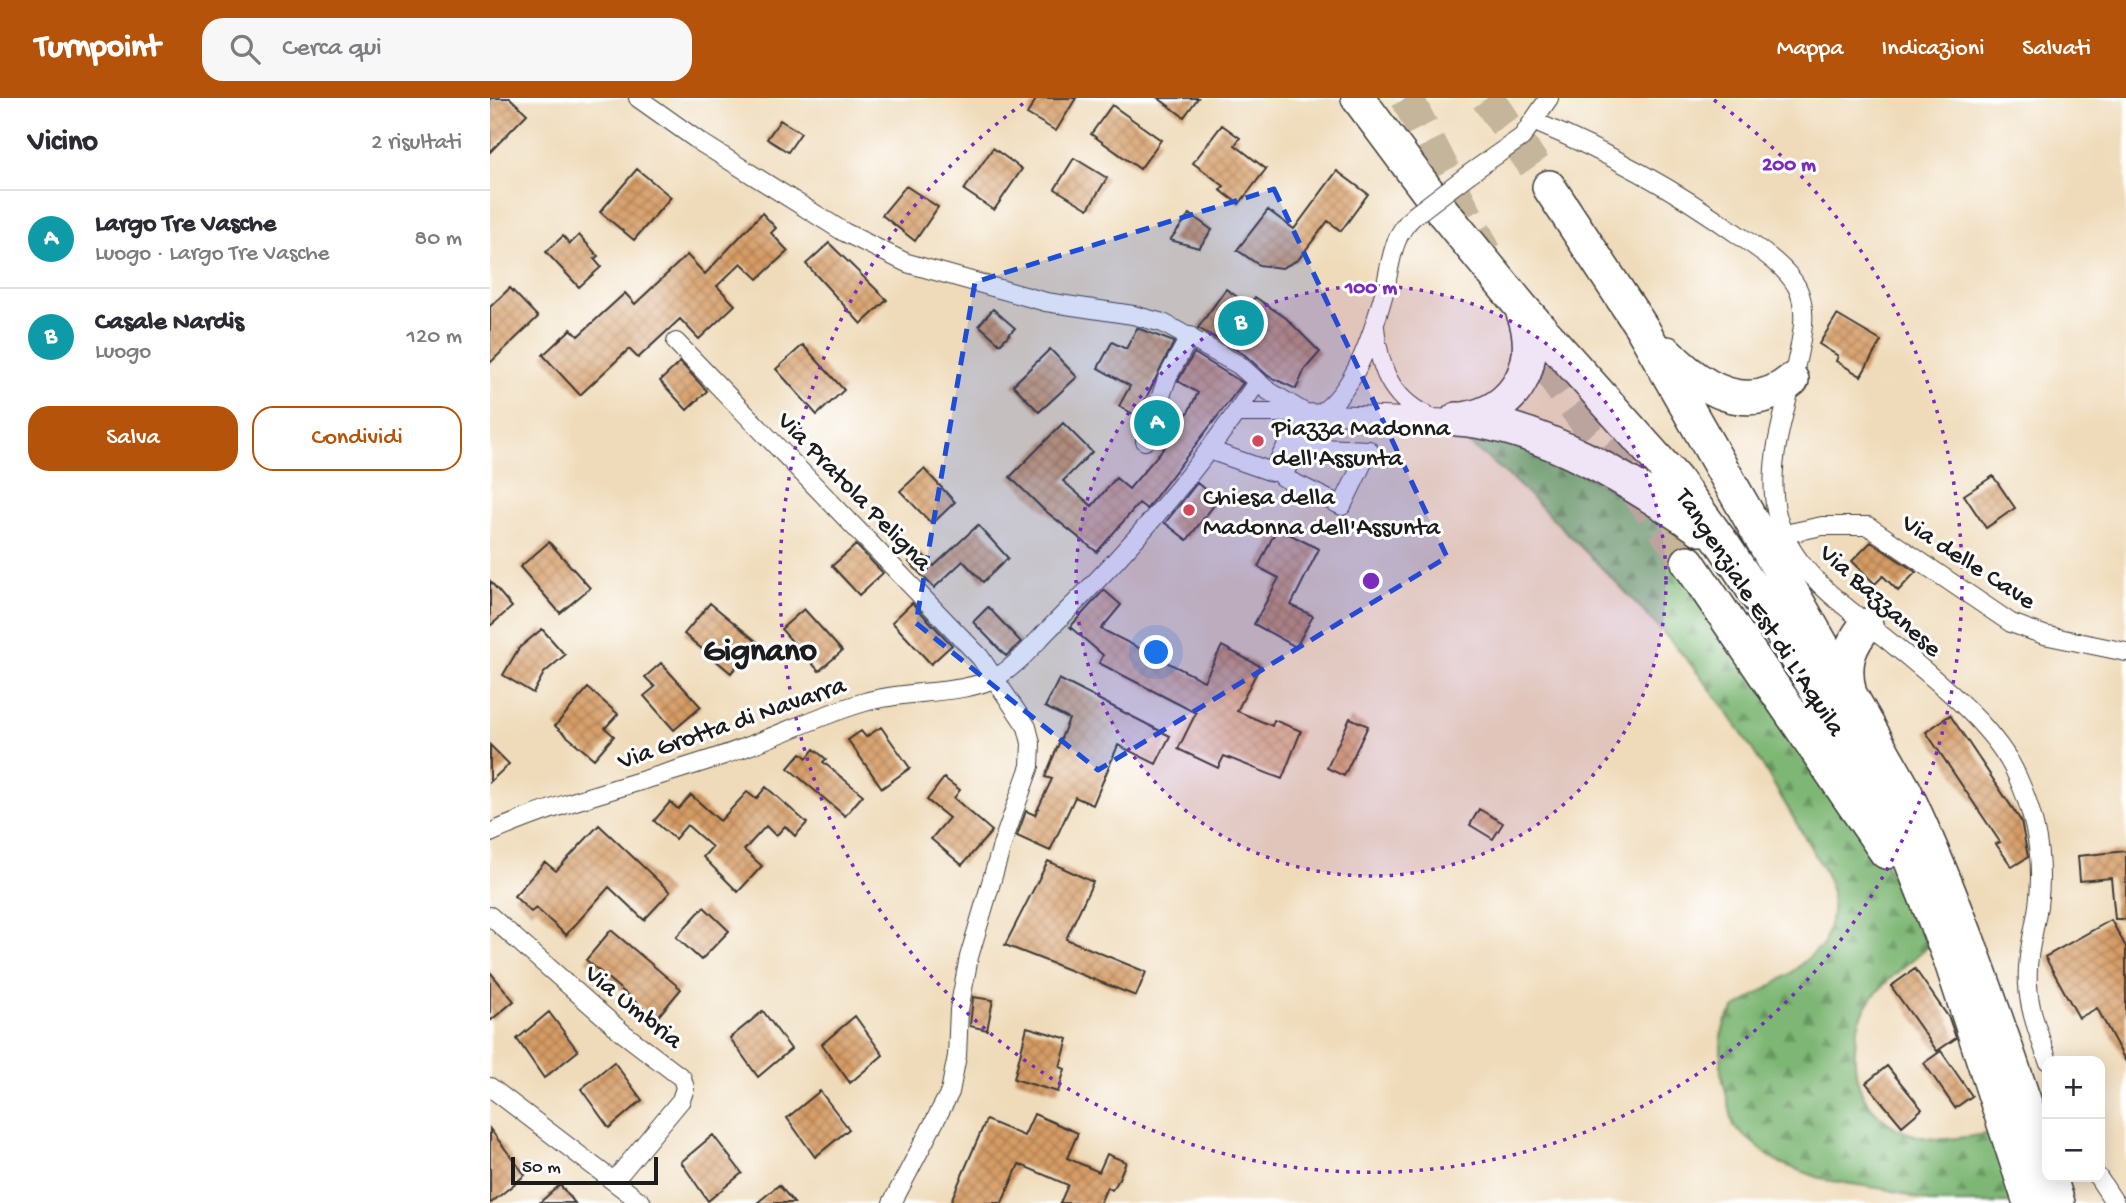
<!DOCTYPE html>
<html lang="it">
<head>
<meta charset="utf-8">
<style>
  :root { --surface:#fff; --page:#f7f7f7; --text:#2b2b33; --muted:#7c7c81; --line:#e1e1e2; --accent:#b45309 }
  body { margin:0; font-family:"Gochi Hand",sans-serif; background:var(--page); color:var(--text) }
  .controls { position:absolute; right:21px; bottom:21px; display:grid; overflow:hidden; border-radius:14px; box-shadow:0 4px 18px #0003 }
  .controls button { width:63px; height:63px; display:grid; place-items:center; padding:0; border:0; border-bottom:2px solid var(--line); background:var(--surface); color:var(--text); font:35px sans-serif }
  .scale { position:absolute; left:21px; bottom:18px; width:147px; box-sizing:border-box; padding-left:7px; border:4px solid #1c1c1c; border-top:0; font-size:19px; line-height:24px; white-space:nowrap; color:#1c1c1c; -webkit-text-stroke:5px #fff; paint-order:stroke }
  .you { position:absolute; left:667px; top:555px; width:24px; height:24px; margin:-18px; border:5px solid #fff; border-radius:50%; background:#1a73e8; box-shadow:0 0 0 10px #1a73e833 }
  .badge { display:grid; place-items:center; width:46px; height:46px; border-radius:50%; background:var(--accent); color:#fff; font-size:23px; font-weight:700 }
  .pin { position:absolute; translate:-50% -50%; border:4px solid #fff; box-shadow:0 2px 7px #0006 }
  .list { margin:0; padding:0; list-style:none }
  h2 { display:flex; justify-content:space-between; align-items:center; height:91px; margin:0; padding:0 28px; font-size:30px }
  h2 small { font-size:23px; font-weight:400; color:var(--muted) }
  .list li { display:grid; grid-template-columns:46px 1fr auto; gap:21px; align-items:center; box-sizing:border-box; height:98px; padding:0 28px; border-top:2px solid var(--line) }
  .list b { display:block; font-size:26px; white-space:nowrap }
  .list p { margin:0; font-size:23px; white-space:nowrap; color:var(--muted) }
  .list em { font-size:23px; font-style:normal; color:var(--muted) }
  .actions { display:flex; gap:14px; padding:21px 28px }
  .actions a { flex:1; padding:16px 0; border:2px solid var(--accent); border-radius:21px; text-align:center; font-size:24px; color:var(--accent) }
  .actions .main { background:var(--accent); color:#fff }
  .icon { flex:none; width:38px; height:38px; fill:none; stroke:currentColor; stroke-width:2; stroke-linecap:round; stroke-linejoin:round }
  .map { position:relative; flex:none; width:1636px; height:1105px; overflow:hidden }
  header { display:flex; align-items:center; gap:42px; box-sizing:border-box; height:98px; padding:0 35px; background:var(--accent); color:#fff }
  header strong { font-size:33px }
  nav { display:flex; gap:38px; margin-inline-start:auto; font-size:24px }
  .search { width:490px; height:63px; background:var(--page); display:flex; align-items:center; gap:18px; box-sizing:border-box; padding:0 24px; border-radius:21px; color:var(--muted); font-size:26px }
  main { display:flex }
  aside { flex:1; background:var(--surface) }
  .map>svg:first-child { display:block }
</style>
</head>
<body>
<header>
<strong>Turnpoint</strong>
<div class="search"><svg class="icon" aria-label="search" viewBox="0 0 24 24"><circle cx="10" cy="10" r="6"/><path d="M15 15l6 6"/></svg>Cerca qui</div>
<nav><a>Mappa</a><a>Indicazioni</a><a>Salvati</a></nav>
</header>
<main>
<aside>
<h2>Vicino<small>2 risultati</small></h2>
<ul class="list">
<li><span class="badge" style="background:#0f9aa8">A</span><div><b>Largo Tre Vasche</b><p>Luogo · Largo Tre Vasche</p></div><em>80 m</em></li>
<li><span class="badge" style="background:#0f9aa8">B</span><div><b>Casale Nardis</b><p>Luogo</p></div><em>120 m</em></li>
</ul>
<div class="actions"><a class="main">Salva</a><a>Condividi</a></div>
</aside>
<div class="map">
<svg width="1636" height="1105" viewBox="0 0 1636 1105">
  <defs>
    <pattern id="forest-firs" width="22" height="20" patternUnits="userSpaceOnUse" patternTransform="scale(1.75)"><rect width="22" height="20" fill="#7eb775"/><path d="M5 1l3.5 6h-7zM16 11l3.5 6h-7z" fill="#66945f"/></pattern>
    <pattern id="building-cross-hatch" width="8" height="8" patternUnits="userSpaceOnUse" patternTransform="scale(1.75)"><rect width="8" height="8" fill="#d69c65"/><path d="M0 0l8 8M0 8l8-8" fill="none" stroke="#ad7e52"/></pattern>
  </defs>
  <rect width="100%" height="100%" fill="#fff"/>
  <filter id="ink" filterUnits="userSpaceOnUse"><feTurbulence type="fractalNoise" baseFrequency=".0143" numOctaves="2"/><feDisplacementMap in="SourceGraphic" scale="14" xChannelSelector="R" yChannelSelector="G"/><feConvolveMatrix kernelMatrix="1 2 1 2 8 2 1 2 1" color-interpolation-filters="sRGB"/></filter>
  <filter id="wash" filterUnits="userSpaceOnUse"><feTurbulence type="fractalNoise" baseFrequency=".00686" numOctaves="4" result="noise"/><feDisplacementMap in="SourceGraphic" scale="28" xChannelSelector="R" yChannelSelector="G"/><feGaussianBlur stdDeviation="1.57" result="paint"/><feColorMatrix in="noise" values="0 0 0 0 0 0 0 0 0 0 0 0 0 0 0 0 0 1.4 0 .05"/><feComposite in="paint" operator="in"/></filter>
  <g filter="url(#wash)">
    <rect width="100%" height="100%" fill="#efdbba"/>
    <path fill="url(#forest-firs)" stroke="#4d6a48" stroke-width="2" d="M960,333L1020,338L1186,426L1210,456L1395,765L1438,848C1419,865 1395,882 1380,903C1367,921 1364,942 1365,964C1366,1012 1410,1043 1456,1041C1472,1040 1488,1037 1504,1035L1529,1105H1442L1400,1092L1335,1082L1285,1063L1244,1029L1231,974V938L1236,922L1245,910L1300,876L1334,846L1342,815V794L1335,774C1294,704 1255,632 1203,569C1166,524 1124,482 1083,441C1045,402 1007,363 960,333Z"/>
    <g id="blocks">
      <path fill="url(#building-cross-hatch)" d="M0,0H20L37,16L0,54Z
        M547,0H586L566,33L537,16Z
        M668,0H708L694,19Z
        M622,7L671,42L650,71L601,36Z
        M290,22L311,35L298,54L277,41Z
        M732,27L750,40L745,47L776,71L749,106L730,92L734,88L703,65Z
        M503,50L532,71L504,112L474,92Z
        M584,60L617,80L598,111L565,91Z
        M147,71L181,99L144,142L110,114Z
        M847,73L878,96L851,133L838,123L808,162L792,170L769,167L747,152L778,112L804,131Z
        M416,88L448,109L425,143L392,117Z
        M272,115L286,130L281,135L298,153L268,181L251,165L227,188L245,207L209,241L190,221L148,260L139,251L90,297L53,257L81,231L88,238L135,195L145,206L197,157L215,176Z
        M700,116L722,132L709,150L680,142Z
        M89,137L108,158L104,161L111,169L89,189L56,154L73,138L80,146Z
        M339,145L397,202L371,226L316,166Z
        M20,190L48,219L0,265V209Z
        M736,191L759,207L765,199L796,220L830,254L815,271L806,291L778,278L755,257L708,230Z
        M503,211L525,230L510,246L489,227Z
        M1347,217L1391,243L1371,278L1346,263L1348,258L1329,246Z
        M647,230L684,244L647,318L629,308L640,288L608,270L622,244L636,251Z
        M313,247L354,292L327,317L286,271Z
        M560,251L587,279L549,314L523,287Z
        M704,255L753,285L661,405L657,411L649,405L607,454L553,411L520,379L573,325L602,354L573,383L602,408L626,380L639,391L689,332L708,295L688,283Z
        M190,264L217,293L197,312L170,283Z
        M434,371L465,404L442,426L410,393Z
        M1503,378L1525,410L1496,430L1474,397Z
        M707,385L728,402L697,442L675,425Z
        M488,427L518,460L493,484L473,463L444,490L419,464L430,454L444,468Z
        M787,430L829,451L801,507L823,518L806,549L764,526L789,480L768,469Z
        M59,444L100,490L70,515L30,469Z
        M1381,444L1426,474L1408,493L1393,478L1385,486L1362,463Z
        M366,447L393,475L369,497L342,468Z
        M0,483L22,509L0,528Z
        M614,492L631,507L611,531L714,583L732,548L770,568L747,613L782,628L784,622L811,633L792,681L734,658L728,670L688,651L706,615L609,565L613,557L580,529Z
        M220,505L267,544L241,575L194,536Z
        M422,505L462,547L441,566L402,524Z
        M498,509L531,544L516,558L483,524Z
        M314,511L352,553L329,573L291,531Z
        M52,531L75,557L54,575L43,595L13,577L29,550Z
        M171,565L211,609L184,632L154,598L165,589L155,579Z
        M569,581L680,638L666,666L628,647L603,707L585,699L560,753L527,738L536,713L545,717L562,681L555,679L579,621L555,609Z
        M98,590L128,616L115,630L124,638L104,661L65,628Z
        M1460,617L1531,723L1538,759L1522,769L1506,746L1510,744L1436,634Z
        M860,620L878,628L854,678L837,670Z
        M391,629L420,670L392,690L358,642L371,633L376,639Z
        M0,647L19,666L0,684Z
        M324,651L336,661L333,664L373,697L355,718L298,670L311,655L317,660Z
        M454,680L470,692L464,700L502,733L472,767L441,741L459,720L437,702Z
        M276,689L317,725L305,738L295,728L286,738L276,728L254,752L272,768L248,794L213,759L222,749L197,727L185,741L164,723L180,704L188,711L201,697L230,723L257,694L266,701Z
        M989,711L1013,725L1003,741L980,727Z
        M109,727L180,794L154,822L119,789L76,837L46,810L41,814L24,798L55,764L66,773Z
        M1636,753V821H1625L1621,780L1590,783L1588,758Z
        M558,763L603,784L576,841L656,874L646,898L515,847Z
        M214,809L239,833L211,862L186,839Z
        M1621,822L1636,849V964L1607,910L1589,920L1555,859Z
        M121,832L191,891L166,921L96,862Z
        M1425,871L1459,920L1466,940L1447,953L1401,888Z
        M0,874L24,903L0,923Z
        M483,899L503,902L497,932L480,928Z
        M273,913L301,951L268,979L240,940Z
        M59,914L88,953L54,980L27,941Z
        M365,918L393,957L360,985L332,946Z
        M537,929L578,941L570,969L575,971L568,994L524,981Z
        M1451,953L1482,998L1465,1010L1434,965Z
        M124,964L152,1002L119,1030L91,991Z
        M1397,968L1432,1011L1412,1028L1376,985Z
        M330,993L359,1031L325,1059L297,1020Z
        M544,1016L588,1035L577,1060L609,1074L617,1056L636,1064L627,1085L622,1092L617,1089L610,1105H570L578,1087L529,1066L512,1105H460L496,1022L534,1038Z
        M0,1031L35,1077L1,1105H0Z
        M223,1037L252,1075L218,1103L191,1064Z
        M70,1087L85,1105H49Z
        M289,1087L304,1105H267Z"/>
    </g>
  </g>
  <g filter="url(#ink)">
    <use href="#blocks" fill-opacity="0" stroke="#3c3934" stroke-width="2"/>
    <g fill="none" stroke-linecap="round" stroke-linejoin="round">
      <path stroke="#c5b59a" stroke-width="33" stroke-dasharray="33 17" stroke-linecap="butt" d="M917,0L995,154
        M997,0L1059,89
        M1033,222L1069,287L1198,464"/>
      <defs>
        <path id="street" d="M148,0L210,44L354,134L417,165L556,204L643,217L673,225L749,267L777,292L815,315L967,321
          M1045,24C1117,54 1183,90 1247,136C1267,150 1295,167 1307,189C1313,201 1314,213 1313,226C1308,283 1279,340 1284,398C1289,469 1357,508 1406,549C1447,583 1507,630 1528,680C1546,720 1554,764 1548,808C1544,835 1536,859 1538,887C1539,913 1550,939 1558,963
          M979,76L1032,39L1059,0
          M885,229C889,267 899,299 936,317
          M186,244L490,559L537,629L541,645L540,668L513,744L479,859L469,912L467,958L460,994L402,1105
          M828,317C865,294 883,235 894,195C901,167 901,137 925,117
          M655,343L678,278L700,238
          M808,349L879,352L852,408L792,379Z
          M719,352L782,374L815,315H747
          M1295,436L1332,428H1378L1521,525L1554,537L1636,554
          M0,735C74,702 154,684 231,658C280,642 326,618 375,604C414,592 472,597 505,580C526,569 543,547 560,530C636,456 708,373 768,283
          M0,818L133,935L192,980L195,990L191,1002L124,1083
          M0,989L152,1105
          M1608,1079L1625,1105"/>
        <path id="highway" d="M868,0L953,114L1032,210L1185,381L1235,449L1293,537L1375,672L1413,743L1460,861L1540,1105
          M1059,89L1152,230L1415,693C1473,815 1514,943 1557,1071
          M1177,255C1211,290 1258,320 1302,282
          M967,321C1053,327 1141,384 1211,431
          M973,321C1028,313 1053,262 1032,212
          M1198,464L1396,754
          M1359,592C1353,564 1359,549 1376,527
          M1560,1079L1568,1105"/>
      </defs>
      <use href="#street" stroke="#3c3934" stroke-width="20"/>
      <use href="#highway" stroke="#3c3934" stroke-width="36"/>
      <use href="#street" stroke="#fff" stroke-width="18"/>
      <use href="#highway" stroke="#fff" stroke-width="33"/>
      <defs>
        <path id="street-bridge" d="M925,117L979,76"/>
      </defs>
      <use href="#street-bridge" stroke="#3c3934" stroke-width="20" stroke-linecap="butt"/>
      <use href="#street-bridge" stroke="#fff" stroke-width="18"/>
    </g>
  </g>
  <path fill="#1d4ed8" fill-opacity="0.2" stroke="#1d4ed8" stroke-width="5" stroke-dasharray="14 9" stroke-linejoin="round" d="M784,91L957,459L608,672L426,525L485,184Z"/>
  <circle cx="881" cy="483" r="295" fill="#7b2cbf" fill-opacity=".12"/>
  <g fill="none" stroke="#7b2cbf" stroke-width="3.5" stroke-dasharray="3.5 7">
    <circle cx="881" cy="483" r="295"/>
    <path d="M1224 2A591 591 0 1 1 538 2"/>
  </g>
  <g fill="#d1495b" stroke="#fff" stroke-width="2.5">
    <circle cx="768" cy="343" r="7"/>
    <circle cx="699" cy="412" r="7"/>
  </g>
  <g text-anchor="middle" stroke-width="6" stroke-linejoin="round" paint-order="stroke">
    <g font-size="26" fill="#1c1c1c" stroke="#fff" text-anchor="start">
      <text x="782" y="337">Piazza Madonna<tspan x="782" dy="30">dell'Assunta</tspan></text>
      <text x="713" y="406">Chiesa della<tspan x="713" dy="30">Madonna dell'Assunta</tspan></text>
    </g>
    <g font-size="26" fill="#1c1c1c" stroke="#fff">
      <text transform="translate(366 392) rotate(46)" y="9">Via Pratola Peligna</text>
      <text transform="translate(1480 462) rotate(33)" y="9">Via delle Cave</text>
      <text transform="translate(1392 501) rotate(42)" y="9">Via Bazzanese</text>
      <text transform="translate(1272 513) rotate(57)" y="9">Tangenziale Est di L'Aquila</text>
      <text transform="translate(241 623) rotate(-19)" y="9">Via Grotta di Navarra</text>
      <text transform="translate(145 907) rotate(39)" y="9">Via Umbria</text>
    </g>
    <g font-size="33" font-weight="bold" fill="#1c1c1c" stroke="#fff">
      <text x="270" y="561">Gignano</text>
    </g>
  </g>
  <circle cx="881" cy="483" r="10" fill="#7b2cbf" stroke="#fff" stroke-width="3.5"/>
  <g font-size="21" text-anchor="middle" font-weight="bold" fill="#7b2cbf" stroke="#fff" stroke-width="6" stroke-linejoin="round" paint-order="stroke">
    <text x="1299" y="72">200 m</text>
    <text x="881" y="195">100 m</text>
  </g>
</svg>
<div class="controls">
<button>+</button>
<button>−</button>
</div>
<div class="scale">50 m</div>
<div class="you"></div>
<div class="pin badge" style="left:667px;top:325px;background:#0f9aa8">A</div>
<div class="pin badge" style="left:751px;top:225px;background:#0f9aa8">B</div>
</div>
</main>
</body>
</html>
